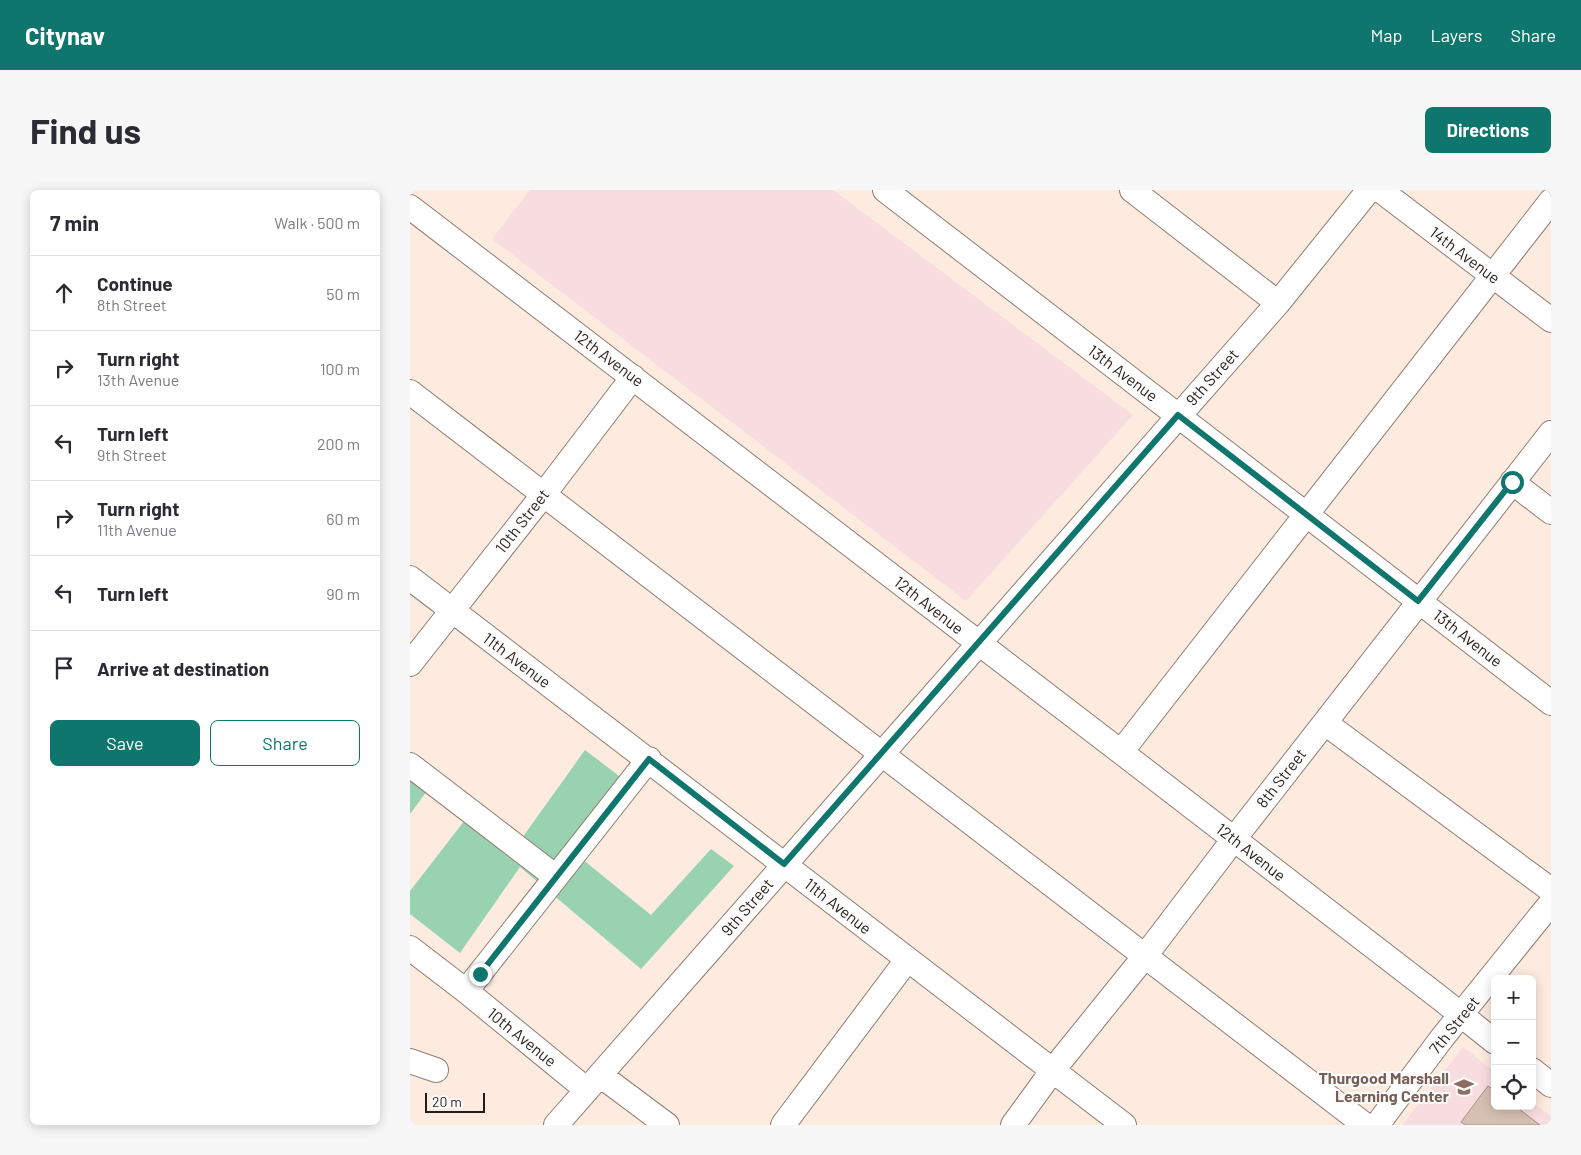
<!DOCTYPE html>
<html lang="en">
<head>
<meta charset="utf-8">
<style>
  :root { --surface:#fff; --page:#f7f7f7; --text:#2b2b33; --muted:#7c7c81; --line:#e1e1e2; --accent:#0f766e }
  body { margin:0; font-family:Barlow,sans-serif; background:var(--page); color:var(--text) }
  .controls { position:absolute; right:15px; bottom:15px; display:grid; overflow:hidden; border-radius:8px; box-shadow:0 2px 12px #0003 }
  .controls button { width:45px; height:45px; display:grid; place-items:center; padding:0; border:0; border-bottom:1px solid var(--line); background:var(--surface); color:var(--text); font:25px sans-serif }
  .scale { position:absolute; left:15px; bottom:12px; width:60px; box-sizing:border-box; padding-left:5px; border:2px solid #251d18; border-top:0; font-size:14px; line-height:18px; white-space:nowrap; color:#251d18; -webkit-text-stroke:4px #fcfcfc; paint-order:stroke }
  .stop { position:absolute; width:15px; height:15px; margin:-11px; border:4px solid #0f766e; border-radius:50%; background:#fff }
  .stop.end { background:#0f766e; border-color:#fff; box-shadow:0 1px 5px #0008 }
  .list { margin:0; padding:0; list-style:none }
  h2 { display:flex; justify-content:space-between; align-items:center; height:65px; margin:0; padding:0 20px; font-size:21px }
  h2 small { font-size:16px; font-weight:400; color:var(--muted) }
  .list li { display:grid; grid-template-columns:32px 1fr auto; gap:15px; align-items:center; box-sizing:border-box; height:75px; padding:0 20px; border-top:1px solid var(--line) }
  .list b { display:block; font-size:19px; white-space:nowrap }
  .list p { margin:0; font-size:16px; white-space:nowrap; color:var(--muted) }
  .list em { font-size:16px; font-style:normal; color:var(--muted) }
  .actions { display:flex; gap:10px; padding:15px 20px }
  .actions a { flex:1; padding:11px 0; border:1px solid var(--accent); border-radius:8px; text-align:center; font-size:18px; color:var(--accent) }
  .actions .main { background:var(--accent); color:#fff }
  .icon { flex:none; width:28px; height:28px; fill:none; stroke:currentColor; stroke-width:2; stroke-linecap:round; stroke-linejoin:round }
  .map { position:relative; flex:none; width:1141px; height:935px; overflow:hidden; border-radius:8px }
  header { display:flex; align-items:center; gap:30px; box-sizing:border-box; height:70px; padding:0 25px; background:var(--accent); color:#fff }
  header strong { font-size:24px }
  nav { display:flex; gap:28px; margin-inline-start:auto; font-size:18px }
  .intro { display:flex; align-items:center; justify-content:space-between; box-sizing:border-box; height:120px; padding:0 30px }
  h1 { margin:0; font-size:35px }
  .button { padding:12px 22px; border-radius:8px; background:var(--accent); color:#fff; font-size:18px; font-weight:700 }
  main { display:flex; gap:30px; padding:0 30px }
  aside { flex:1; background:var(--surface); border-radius:8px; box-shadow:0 2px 12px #0003 }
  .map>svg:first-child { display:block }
</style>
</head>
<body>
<header>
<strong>Citynav</strong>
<nav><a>Map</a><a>Layers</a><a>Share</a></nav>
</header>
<div class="intro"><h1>Find us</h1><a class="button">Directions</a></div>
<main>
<aside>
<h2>7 min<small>Walk · 500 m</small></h2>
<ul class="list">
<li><svg class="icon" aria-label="ahead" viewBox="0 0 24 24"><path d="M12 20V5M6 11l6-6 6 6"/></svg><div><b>Continue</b><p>8th Street</p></div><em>50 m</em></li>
<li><svg class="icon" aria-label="right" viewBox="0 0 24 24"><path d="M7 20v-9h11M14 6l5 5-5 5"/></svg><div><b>Turn right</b><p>13th Avenue</p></div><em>100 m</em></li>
<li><svg class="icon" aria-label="left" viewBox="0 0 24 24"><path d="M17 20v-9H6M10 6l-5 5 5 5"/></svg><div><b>Turn left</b><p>9th Street</p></div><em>200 m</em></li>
<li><svg class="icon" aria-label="right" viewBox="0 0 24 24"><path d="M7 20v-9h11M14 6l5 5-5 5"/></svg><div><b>Turn right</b><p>11th Avenue</p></div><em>60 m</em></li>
<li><svg class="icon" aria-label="left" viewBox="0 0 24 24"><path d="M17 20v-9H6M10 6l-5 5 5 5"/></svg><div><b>Turn left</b></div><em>90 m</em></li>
<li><svg class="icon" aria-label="arrive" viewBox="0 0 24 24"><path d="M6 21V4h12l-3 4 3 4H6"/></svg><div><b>Arrive at destination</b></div></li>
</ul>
<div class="actions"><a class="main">Save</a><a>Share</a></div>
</aside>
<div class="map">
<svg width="1141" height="935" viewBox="0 0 1141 935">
  <rect width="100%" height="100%" fill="#fdebe0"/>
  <path fill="#f8dde0" d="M120,0H423L723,225L556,411L82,49Z
    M1053,857L1085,882V916H1122V912L1141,926V935H992Z"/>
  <path fill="#98d2b0" d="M175,560L213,589L161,660L241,725L301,659L324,676L231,779L110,677L50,763L0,724V701L55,630L102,662Z
    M0,588L17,601L0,624Z"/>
  <path fill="#d6c0b3" stroke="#a48f83" d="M1078,896L1085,901V916H1105L1130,935H1055L1051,932Z"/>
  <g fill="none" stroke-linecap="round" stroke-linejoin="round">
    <defs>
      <path id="minor" d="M475,0L1141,513
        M722,0L868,113
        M970,0L1141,130
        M0,17L711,562L1030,808L1085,852
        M0,202L955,935
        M1102,292L1141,322
        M0,388L714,935
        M0,474L134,304L223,187
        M915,533L1141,700
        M711,562L1141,11
        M0,575L146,687
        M0,758L56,801L177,900
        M56,801L239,569
        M0,871L26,880
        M1122,880L1141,895
        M190,885L257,935
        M146,935L868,113L959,0
        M373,935L497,770
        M603,935L643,880L735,766L824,649L1141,243
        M967,935L1032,848L1141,713"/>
    </defs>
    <use href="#minor" stroke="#917d71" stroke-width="26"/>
    <use href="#minor" stroke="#fff" stroke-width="24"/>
  </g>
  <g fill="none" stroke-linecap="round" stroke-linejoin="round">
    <path stroke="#0f766e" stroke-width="6" d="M70,784L239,569L374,674L768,225L1008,411L1102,292"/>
  </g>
  <defs>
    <symbol id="school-bare" viewBox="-9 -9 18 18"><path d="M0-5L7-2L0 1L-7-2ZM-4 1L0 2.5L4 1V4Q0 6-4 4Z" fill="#8d6e63" stroke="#fcfcfc" stroke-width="2.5" paint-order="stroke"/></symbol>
  </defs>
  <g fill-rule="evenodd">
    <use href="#school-bare" x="1040" y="883" width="28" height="28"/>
  </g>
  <g text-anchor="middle" stroke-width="4" stroke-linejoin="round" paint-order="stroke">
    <g font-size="16" fill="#251d18" stroke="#fcfcfc">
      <text transform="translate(1055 65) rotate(37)" y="6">14th Avenue</text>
      <text transform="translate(199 168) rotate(37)" y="6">12th Avenue</text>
      <text transform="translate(713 183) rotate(37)" y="6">13th Avenue</text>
      <text transform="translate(802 187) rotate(-48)" y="6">9th Street</text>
      <text transform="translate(112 331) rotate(-52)" y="6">10th Street</text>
      <text transform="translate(519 415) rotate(38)" y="6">12th Avenue</text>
      <text transform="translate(1058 448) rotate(38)" y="6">13th Avenue</text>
      <text transform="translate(107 470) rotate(37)" y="6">11th Avenue</text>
      <text transform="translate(871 588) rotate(-52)" y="6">8th Street</text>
      <text transform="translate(841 662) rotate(38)" y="6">12th Avenue</text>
      <text transform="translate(428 716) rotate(38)" y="6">11th Avenue</text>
      <text transform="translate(337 717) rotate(-49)" y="6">9th Street</text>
      <text transform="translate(1044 835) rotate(-51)" y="6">7th Street</text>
      <text transform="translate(112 847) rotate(39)" y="6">10th Avenue</text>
    </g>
    <g font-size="16" font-weight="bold" fill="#785e54" stroke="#fcfcfc" text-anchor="end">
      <text x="1039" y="894">Thurgood Marshall<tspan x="1039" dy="18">Learning Center</tspan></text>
    </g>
  </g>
</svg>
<div class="controls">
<button>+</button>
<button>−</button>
<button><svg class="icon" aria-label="locate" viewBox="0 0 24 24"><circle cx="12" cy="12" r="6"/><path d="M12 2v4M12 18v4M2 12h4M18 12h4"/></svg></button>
</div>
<div class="scale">20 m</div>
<div class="stop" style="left:1102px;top:292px"></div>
<div class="stop end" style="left:70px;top:784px"></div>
</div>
</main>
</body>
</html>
